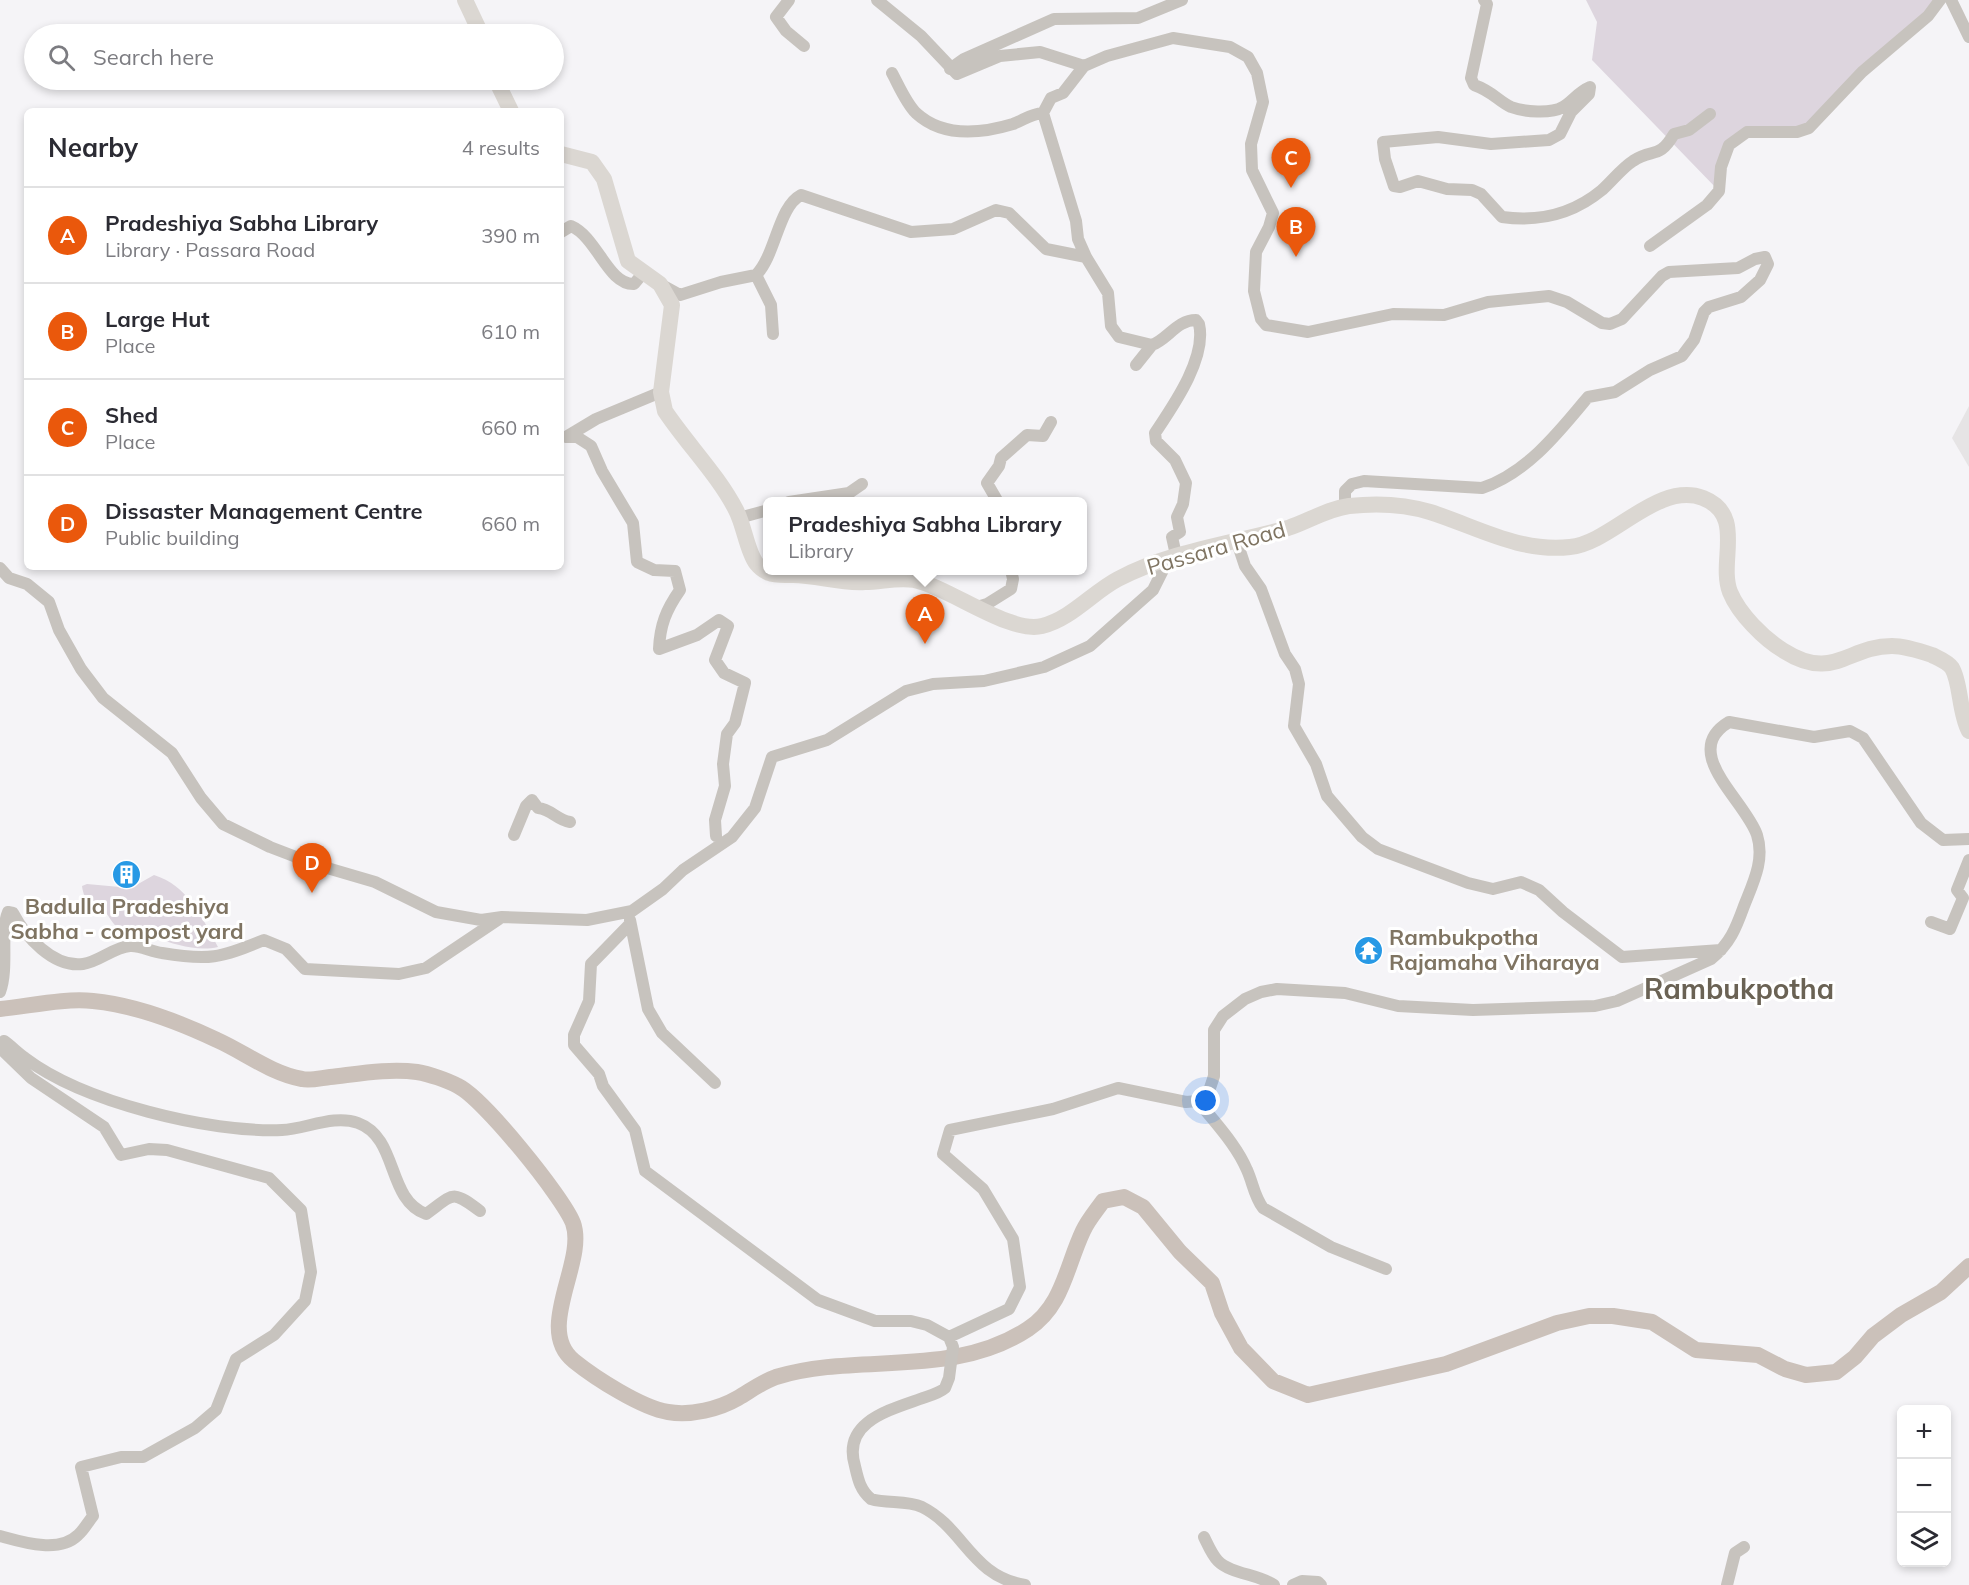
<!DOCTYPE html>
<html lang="en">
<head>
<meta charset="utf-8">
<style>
  :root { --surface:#fff; --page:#f7f7f7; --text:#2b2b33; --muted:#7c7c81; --line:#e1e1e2; --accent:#ea580c }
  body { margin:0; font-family:Mulish,sans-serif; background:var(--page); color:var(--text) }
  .controls { position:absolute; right:18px; bottom:18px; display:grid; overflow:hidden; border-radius:9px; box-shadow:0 3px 9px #0003 }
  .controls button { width:54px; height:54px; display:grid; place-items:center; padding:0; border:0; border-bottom:2px solid var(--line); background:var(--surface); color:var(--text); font:30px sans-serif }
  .you { position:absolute; left:1206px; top:1101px; width:21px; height:21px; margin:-15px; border:4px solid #fff; border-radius:50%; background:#1a73e8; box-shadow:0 0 0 9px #1a73e833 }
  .badge { display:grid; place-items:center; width:39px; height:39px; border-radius:50%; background:var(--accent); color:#fff; font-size:20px; font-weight:700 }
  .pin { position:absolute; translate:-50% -50px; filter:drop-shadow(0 2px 3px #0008) }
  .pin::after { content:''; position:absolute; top:32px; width:21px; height:18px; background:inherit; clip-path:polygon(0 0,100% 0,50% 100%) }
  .popup { position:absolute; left:763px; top:497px; width:324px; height:78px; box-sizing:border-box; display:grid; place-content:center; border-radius:9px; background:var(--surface); filter:drop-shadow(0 2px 4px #0005); font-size:20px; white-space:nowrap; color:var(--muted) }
  .popup b { font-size:22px; color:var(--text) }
  .popup::after { content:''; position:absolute; left:50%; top:100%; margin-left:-12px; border:12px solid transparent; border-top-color:var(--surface) }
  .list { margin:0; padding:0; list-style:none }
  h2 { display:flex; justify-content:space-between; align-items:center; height:78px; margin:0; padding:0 24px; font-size:26px }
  h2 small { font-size:20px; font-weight:400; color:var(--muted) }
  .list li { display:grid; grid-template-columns:39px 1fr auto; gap:18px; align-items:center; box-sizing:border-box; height:96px; padding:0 24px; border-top:2px solid var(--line) }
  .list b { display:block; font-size:22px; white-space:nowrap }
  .list p { margin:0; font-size:20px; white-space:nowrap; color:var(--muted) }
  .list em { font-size:20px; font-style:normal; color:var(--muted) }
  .icon { flex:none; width:33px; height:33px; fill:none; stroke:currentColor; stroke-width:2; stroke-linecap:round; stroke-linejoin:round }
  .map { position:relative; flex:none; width:1969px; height:1585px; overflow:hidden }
  .search { position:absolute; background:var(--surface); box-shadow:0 3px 9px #0003; left:24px; top:24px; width:540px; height:66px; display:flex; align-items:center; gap:15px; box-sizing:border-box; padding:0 21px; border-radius:33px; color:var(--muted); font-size:22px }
  .panel { position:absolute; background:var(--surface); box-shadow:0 3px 9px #0003; left:24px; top:108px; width:540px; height:462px; border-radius:9px }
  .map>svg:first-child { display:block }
</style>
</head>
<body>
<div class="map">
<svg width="1969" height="1585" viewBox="0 0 1969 1585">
  <rect width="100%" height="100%" fill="#f5f4f7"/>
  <path fill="#e6e4e5" d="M1969,406V467L1952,438Z"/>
  <path fill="#ddd5de" d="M1586,0H1940L1809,128L1768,130L1729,145L1719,191L1592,60L1597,22Z
    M154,875C187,885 202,917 218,947C197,952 175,944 155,938C142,934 131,936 119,929C110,922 107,910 98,905C87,898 84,900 82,886L87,884L131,888Z"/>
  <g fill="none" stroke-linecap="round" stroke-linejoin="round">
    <path stroke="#cbc1ba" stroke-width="16" d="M0,1009C30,1006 64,998 93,1001C135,1005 179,1022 217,1040C244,1052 272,1074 302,1079C310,1081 321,1078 330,1077C357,1074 389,1068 417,1072C429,1074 447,1080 458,1086C483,1098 563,1197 573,1223C587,1262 534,1329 574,1361C595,1378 642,1408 668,1412C691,1416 719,1409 738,1398C750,1391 762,1382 776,1377C858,1352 952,1379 1028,1329C1063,1306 1066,1267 1083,1231C1088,1220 1096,1211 1103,1201L1124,1197L1143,1207L1180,1252L1212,1283L1222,1313L1241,1348L1273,1381L1308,1395L1446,1364L1557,1323L1589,1316H1613L1652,1322L1696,1350L1758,1355L1785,1369L1806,1375L1836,1372L1855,1357L1873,1336L1901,1315L1941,1292L1969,1266"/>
    <path stroke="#c7c3be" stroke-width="12" d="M789,0L776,17L786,31L804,46
      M877,0L921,36L957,74L1000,56L1040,52L1084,66L1107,56L1173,38L1230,47L1248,57L1257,73L1263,102L1251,144L1252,170L1273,213L1269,227L1256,252L1254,291L1261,319L1266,325L1308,332L1393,314L1444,315L1488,302L1549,296L1567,302L1602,323L1610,324L1622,319L1662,276L1669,272L1738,268L1755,259L1765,257L1768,264L1760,280L1741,297L1709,307L1704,312L1694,340L1682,356L1650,370L1615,392L1588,397C1559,432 1527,473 1482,488L1364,481L1352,484L1345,491V507
      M1484,0L1487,4L1471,78L1474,85C1492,91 1498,101 1511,107C1524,112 1551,114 1563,107C1573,101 1578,92 1590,87L1589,94L1571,112L1560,134L1549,140L1491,144L1438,137L1383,142L1385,159L1394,186L1400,187L1418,181L1447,189L1472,190L1481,194L1502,217C1538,222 1573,214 1602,190C1612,181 1622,168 1633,161C1653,147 1658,161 1674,134L1689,130L1710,114
      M1951,0L1969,37
      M1084,66L1063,93L1051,98L1043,113L1076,221L1078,239L1086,257
      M950,69L964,59L1054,19L1138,18L1182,0
      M892,73C899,86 906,103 916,113C943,138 980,134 1013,124C1024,120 1030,114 1043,113
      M561,232L571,226C597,237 608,285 634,284L644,272
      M1650,246L1707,205L1719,191L1721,167L1729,145L1747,132H1797L1809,128L1862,72L1928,16L1940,0
      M756,275L771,305L773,334
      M660,284L680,295L721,282L756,275C776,255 778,207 801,195L911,232L953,229L996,210L1009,213L1046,249L1086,257L1108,293L1111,326L1119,337L1152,345L1136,365
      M1152,345C1168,339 1177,320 1196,320L1199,324C1207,358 1173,406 1155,433L1156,441L1175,460L1186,483L1183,504L1177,517L1180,532L1172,537L1176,555
      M566,437H577L591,446L602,471L633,523L637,562L654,570L675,571L680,590C666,610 660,625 659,649L697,635L719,620L728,626L715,660L724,673L745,683L735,723L727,734L723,764L725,786L715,820L716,836
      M566,437L596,419L661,392
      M789,502L849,493L862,484
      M998,502L987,483L999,466L1001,458L1027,435L1043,436L1051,422
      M739,518L768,510
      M1236,539L1245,566L1261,589L1285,654L1295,669L1299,684L1294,726L1316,764L1327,796L1362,837L1378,849L1468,883L1493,889L1521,882L1539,890L1563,912L1622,957L1721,950
      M0,568L9,578L27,584L49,602L59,630L81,669L103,698L172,753L201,798L223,824L270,847L317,865L375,882L436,912L481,920L502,917L587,920L632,911L663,889L683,870L732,837L755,808L772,757L827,740L906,691L933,684L984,681L1044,667L1090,646L1153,590L1169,558
      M977,607L987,604L1011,589L1013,579L1011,570
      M514,835L526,806L532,800L538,808C551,809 557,820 570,822
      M630,920L648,1009L662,1033L715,1083
      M1931,922L1950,929L1963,898L1957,890L1969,860
      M629,925L591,964L589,1001L574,1035V1045L599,1074L603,1086L635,1130L645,1171L818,1300L875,1321H911L927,1325L949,1337L953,1347L949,1378L945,1388C938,1394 928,1396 920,1399C886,1411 842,1423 855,1466C858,1479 860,1490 871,1499C887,1504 906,1500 922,1507C964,1528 971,1576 1025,1585
      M0,992C9,967 0,931 8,912L13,913C25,936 53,968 83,964C99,962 114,947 130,946C139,945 152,952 162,953C209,961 220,958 264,940L286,949L305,969L399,974L426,968L499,919
      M4,1041C11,1046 18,1053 25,1058C83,1102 209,1133 282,1130C306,1129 334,1114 358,1123C399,1138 386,1199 426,1214C454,1194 451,1189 480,1211
      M0,1048L31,1078L104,1127L121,1155L149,1149L167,1150L269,1178L301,1210L311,1272L305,1301L274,1335L236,1359L216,1410L195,1428L143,1457H121L81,1467L93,1516C88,1522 84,1530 78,1535C59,1554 22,1542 0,1536
      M1198,1101C1215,1123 1236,1144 1247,1170C1253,1183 1254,1196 1263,1208L1331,1247L1386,1269
      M949,1337L1009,1309L1020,1287L1013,1239L983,1189L943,1154L950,1130L1053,1109L1118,1088L1186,1102L1198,1101L1209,1091L1214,1076V1030L1223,1016L1245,999L1261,992L1277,989L1345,993L1398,1006L1473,1010L1595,1006L1617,1001L1711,959C1730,944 1736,928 1744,906C1753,883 1765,860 1757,835C1745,800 1679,752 1729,722L1814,737L1850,731L1863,738L1921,823L1943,840L1969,839
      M1204,1537C1208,1545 1212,1555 1218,1561C1231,1574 1258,1574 1274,1585
      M1293,1585L1302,1581L1318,1582L1321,1585
      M1727,1585L1735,1553L1744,1547"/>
    <path stroke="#dbd7d2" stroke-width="16" d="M465,0L481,34
      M496,80L511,111
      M561,154L592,162L604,179L628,261L660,284L672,305L661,392L665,411C687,444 718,475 736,510C744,525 747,551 756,563C760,568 764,571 769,573C776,576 785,575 793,575C817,575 841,584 865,582C881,582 898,577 914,580C949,587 1009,634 1042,626C1071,619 1093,592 1118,579C1171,551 1231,544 1288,528C1309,521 1327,509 1349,506C1376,503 1404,504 1430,512C1475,526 1520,553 1570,547C1612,543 1657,481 1703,498C1746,515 1718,561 1730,592C1739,614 1764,639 1784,651C1833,682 1848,646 1892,646C1905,646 1920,651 1932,655C1938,658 1948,662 1952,668C1961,683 1959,713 1969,731"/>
  </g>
  <defs>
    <symbol id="building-disc" viewBox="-11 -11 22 22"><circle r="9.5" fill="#2799e5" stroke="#fff"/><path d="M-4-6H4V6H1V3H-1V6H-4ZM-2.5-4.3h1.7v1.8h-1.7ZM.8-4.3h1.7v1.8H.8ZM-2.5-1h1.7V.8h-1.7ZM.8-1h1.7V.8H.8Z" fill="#fff"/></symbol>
    <symbol id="temple-disc" viewBox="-11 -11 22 22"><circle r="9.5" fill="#2799e5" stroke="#fff"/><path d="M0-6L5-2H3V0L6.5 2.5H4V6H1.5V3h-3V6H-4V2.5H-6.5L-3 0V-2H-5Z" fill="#fff"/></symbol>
  </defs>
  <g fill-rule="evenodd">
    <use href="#building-disc" x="110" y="858" width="33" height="33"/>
    <use href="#temple-disc" x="1352" y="934" width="33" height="33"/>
  </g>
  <g text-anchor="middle" stroke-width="6" stroke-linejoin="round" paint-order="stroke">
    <g font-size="22" fill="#7f7462" stroke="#fff">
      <text transform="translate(1216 548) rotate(-16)" y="8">Passara Road</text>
    </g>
    <g font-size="22" font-weight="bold" fill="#7f7462" stroke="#fff">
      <text x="127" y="914">Badulla Pradeshiya<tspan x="127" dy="25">Sabha - compost yard</tspan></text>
      <text x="1389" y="945" text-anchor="start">Rambukpotha<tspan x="1389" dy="25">Rajamaha Viharaya</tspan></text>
    </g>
    <g font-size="28" font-weight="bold" fill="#6a6254" stroke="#fff">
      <text x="1739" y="999">Rambukpotha</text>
    </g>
  </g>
</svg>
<div class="controls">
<button>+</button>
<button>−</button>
<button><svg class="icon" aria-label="layers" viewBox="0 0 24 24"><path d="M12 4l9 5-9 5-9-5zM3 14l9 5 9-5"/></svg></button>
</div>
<div class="you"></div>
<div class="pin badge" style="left:925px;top:644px">A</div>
<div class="popup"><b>Pradeshiya Sabha Library</b>Library</div>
<div class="pin badge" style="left:1296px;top:257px">B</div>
<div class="pin badge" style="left:1291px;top:188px">C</div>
<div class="pin badge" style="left:312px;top:893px">D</div>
<div class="search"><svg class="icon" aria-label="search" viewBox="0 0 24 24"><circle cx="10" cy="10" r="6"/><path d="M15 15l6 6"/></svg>Search here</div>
<section class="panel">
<h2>Nearby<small>4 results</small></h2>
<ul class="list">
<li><span class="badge">A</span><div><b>Pradeshiya Sabha Library</b><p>Library · Passara Road</p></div><em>390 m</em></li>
<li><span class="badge">B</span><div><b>Large Hut</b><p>Place</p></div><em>610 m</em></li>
<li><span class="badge">C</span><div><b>Shed</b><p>Place</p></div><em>660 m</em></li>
<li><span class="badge">D</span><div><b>Dissaster Management Centre</b><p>Public building</p></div><em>660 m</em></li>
</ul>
</section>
</div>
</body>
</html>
